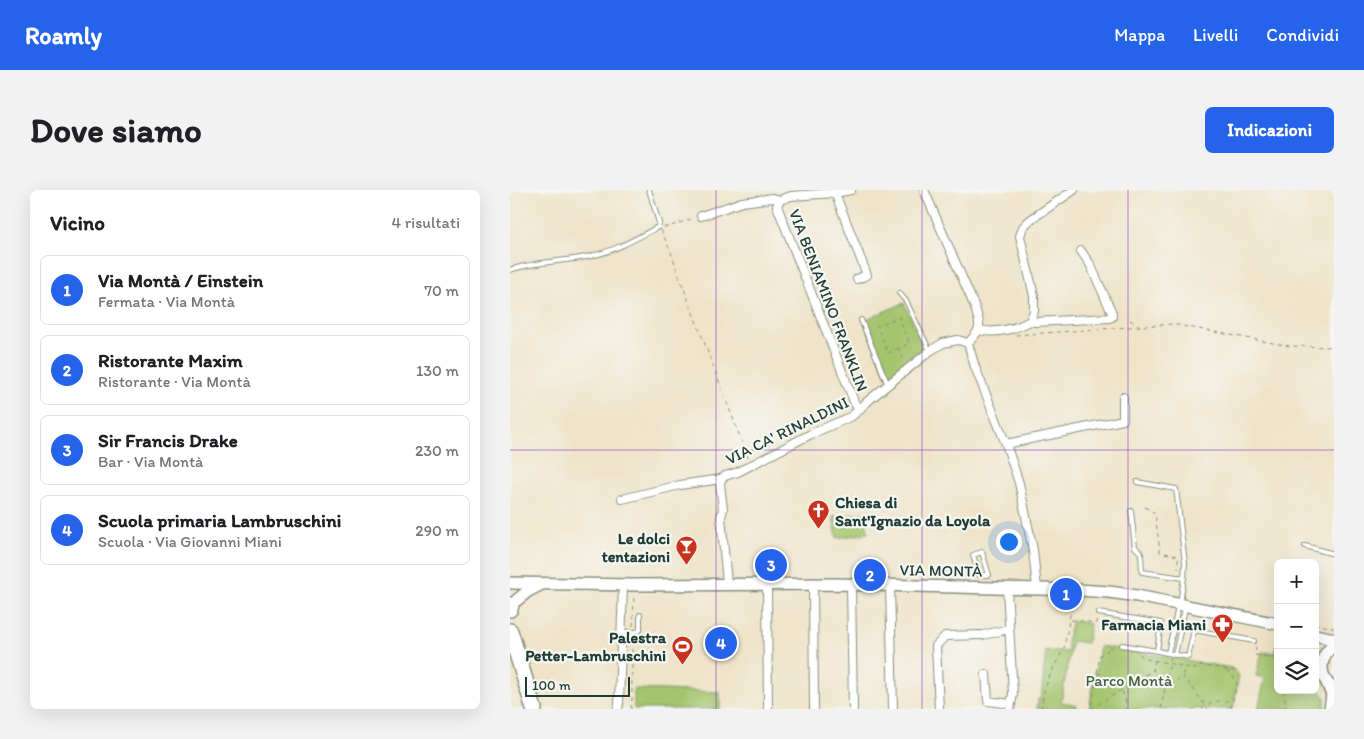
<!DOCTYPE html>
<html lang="it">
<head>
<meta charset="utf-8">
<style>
  :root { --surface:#fff; --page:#f2f2f2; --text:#202124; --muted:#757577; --line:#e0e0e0; --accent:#2563eb }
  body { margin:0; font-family:Itim,sans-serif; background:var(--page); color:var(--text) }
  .controls { position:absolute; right:15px; bottom:15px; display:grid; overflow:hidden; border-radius:8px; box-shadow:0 5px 20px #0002 }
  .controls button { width:45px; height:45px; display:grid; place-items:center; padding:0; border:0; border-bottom:1px solid var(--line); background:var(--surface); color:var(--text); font:25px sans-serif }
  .scale { position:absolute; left:15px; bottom:12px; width:105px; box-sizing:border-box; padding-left:5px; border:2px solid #1f3d34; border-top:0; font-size:14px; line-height:18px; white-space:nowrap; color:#1f3d34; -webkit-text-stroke:4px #f6f6f2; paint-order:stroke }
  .you { position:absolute; left:498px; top:351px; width:18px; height:18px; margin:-12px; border:4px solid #fff; border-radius:50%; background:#1a73e8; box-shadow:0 0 0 8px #1a73e833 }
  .badge { display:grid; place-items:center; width:32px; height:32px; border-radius:50%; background:var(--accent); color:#fff; font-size:16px; font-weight:700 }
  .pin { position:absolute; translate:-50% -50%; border:2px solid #fff; box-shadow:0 1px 5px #0006 }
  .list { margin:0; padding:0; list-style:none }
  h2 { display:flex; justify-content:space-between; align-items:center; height:65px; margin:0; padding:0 20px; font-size:21px }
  h2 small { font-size:16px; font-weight:400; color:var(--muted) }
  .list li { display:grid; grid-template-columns:32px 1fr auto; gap:15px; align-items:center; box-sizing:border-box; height:70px; margin:0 10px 10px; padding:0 10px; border:1px solid var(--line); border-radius:8px }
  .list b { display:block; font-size:19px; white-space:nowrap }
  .list p { margin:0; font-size:16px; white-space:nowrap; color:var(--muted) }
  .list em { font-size:16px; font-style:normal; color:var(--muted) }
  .icon { flex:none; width:28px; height:28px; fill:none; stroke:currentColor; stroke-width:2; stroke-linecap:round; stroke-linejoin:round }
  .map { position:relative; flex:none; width:824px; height:519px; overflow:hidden; border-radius:8px }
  header { display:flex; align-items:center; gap:30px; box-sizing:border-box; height:70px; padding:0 25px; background:var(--accent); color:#fff }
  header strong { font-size:24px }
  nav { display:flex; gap:28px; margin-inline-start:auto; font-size:18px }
  .intro { display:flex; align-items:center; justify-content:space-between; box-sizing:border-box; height:120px; padding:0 30px }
  h1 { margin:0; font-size:35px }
  .button { padding:12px 22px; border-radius:8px; background:var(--accent); color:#fff; font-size:18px; font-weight:700 }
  main { display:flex; gap:30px; padding:0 30px }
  aside { flex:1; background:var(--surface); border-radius:8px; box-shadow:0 5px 20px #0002 }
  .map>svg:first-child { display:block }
</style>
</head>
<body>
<header>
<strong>Roamly</strong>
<nav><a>Mappa</a><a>Livelli</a><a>Condividi</a></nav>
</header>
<div class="intro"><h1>Dove siamo</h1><a class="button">Indicazioni</a></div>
<main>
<aside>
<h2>Vicino<small>4 risultati</small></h2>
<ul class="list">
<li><span class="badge">1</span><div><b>Via Montà / Einstein</b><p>Fermata · Via Montà</p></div><em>70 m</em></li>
<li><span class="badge">2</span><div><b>Ristorante Maxim</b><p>Ristorante · Via Montà</p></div><em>130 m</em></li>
<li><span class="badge">3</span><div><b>Sir Francis Drake</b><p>Bar · Via Montà</p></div><em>230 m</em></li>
<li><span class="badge">4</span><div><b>Scuola primaria Lambruschini</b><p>Scuola · Via Giovanni Miani</p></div><em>290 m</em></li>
</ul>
</aside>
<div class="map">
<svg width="824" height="519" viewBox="0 0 824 519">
  <rect width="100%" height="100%" fill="#f6f6f2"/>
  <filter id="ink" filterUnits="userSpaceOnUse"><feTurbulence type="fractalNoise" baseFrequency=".02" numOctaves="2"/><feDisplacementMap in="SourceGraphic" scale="10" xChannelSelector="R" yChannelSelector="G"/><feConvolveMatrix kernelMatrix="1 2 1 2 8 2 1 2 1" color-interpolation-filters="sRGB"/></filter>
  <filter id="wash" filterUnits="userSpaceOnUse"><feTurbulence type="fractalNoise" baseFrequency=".0096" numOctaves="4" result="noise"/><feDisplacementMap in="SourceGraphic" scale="20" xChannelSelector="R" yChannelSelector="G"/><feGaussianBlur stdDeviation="1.12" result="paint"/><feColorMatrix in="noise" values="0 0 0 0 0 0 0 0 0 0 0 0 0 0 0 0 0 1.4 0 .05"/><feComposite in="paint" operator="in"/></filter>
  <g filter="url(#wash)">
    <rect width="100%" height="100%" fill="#efe4c9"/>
    <path fill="#a4c46d" stroke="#628050" d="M394,113L415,159L398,173L396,170L392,173L393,176L377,188L354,130Z
      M355,323L358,343L327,348L323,327Z
      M562,430L580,434L577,453L562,451L551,512L566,515L565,519H527L528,509H531L536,460L558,462L557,450Z
      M768,450V500H805V492L815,508V519H748L755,488L746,486L752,462L764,463Z
      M590,456L722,478L729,485L723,519H579Z
      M124,499L210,502V519H124Z"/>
  </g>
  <g filter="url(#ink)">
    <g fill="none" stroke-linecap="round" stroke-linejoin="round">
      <defs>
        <path id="lane" d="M0,80C26,71 54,72 81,66C105,61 127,48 148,37L149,33L139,0
          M389,103L396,111L420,161
          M351,130L378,195
          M627,292L666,299L675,373L674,388
          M621,321L625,357L631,363L632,382L674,388L670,413
          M795,356L824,364
          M472,362L479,385H469L463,365Z
          M588,423L651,433L647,461L678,467L684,440L744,451
          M111,442H127L130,440V425
          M612,455L647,461
          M658,463L668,417
          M665,465L675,418"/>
        <path id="street" d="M414,0L464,115C470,135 474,137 458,153
          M325,3L357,85L347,89
          M270,10L267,16L345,214L350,220
          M191,26L232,12L263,8L270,10L281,6L325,3L341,0
          M520,131L525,132L599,128L602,127V123L580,74L571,61
          M469,140C485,144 506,139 520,131L524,121V106L510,46L513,37L520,30L564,0
          M458,153L465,177L496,254L509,293L523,360L527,399
          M496,254L613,230V207
          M112,309L170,295L211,289
          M217,394L211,327L213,319L210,294L211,289L215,286L228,282L299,245L342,226L359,210L420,161L433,153L448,150L458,153
          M257,394L258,519
          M303,394L304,519
          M341,395L343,519
          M380,396L383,519
          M497,398L503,504L500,519
          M476,484L478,511L501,514
          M108,519L109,513L113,395
          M429,519L426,456L435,446L473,445L499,439"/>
        <path id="secondary" d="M1,393L122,395L326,394L569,400L599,402L627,406L768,434
          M7,410L18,401L30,395
          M805,445L824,449
          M824,455C809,466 807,487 824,499
          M817,493L822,505L820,519"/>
        <path id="highway" d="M0,419L1,415
          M0,441L24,519"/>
      </defs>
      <use href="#lane" stroke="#87907e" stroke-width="6"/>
      <use href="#street" stroke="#87907e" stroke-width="10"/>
      <use href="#secondary" stroke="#87907e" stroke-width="14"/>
      <use href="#highway" stroke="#87907e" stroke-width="18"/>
      <path stroke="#87907e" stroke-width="1" stroke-dasharray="4 4" stroke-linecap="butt" d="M154,37H158L184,28
        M151,40L163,67L166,78L238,268
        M620,130L630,136
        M506,145L662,134L779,156L824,157
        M389,158L378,163L367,136L389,127L399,154L389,158L394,171
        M635,317L645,323L650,362L668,366V379
        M561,430L586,433L587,428
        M805,434L824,438
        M123,436L124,405
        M599,457L607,459
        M746,457L745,465L768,469
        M630,464L633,468L686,479L690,475L725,481
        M645,470L643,480C646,484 648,488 651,490C662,498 673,488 675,478
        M716,480L727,491L721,519
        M587,483C605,488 616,500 616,519
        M672,486L677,491L698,519
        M774,500L776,519
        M121,519L122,510V447
        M531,519L534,501L540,485L554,458L563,410
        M581,519L643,480
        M585,519L581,518L590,465L602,458
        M651,519L661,468
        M692,519C701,511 710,510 722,511"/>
      <use href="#lane" stroke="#fff" stroke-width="4"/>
      <use href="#street" stroke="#fff" stroke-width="8"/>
      <use href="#secondary" stroke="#fff" stroke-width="11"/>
      <use href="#highway" stroke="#fff" stroke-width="15"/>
    </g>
  </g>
  <path fill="none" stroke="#7b2cbf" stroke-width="1" stroke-opacity="0.55" d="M206,0V519M412,0V519M618,0V519M0,260H824"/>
  <defs>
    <symbol id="church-pin" viewBox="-11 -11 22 30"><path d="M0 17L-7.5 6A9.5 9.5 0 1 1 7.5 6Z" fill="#c8321e" stroke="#f6f6f2"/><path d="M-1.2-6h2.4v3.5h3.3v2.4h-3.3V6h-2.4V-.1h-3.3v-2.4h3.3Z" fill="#fff"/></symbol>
    <symbol id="bar-pin" viewBox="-11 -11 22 30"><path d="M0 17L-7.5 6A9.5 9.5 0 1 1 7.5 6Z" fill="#c8321e" stroke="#f6f6f2"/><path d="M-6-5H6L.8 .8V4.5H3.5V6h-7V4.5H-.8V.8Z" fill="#fff"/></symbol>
    <symbol id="pharmacy-pin" viewBox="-11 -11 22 30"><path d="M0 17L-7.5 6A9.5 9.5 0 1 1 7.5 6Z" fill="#c8321e" stroke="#f6f6f2"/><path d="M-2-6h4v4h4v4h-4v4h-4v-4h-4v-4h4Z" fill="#fff"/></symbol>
    <symbol id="stadium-pin" viewBox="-11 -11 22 30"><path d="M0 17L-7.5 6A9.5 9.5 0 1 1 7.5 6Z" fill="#c8321e" stroke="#f6f6f2"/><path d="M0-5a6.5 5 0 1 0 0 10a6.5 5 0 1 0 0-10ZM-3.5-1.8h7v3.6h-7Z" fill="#fff"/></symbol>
  </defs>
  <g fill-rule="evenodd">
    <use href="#church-pin" x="296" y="308" width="25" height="34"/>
    <use href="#bar-pin" x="164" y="344" width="25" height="34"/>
    <use href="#pharmacy-pin" x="700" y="422" width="25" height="34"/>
    <use href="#stadium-pin" x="160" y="444" width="25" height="34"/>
  </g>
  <g text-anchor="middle" stroke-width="4.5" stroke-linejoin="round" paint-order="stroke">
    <g font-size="16" fill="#1f3d34" stroke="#f6f6f2">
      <text transform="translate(319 110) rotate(69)" y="6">VIA BENIAMINO FRANKLIN</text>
      <text transform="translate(277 240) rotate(-26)" y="6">VIA CA' RINALDINI</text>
      <text transform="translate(431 380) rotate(1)" y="6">VIA MONTÀ</text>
    </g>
    <g font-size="16" font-weight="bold" fill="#1f3d34" stroke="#f6f6f2" text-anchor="end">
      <text x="325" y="318" text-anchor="start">Chiesa di<tspan x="325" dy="18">Sant'Ignazio da Loyola</tspan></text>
      <text x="160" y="354">Le dolci<tspan x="160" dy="18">tentazioni</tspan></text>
      <text x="696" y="440">Farmacia Miani</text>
      <text x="156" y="453">Palestra<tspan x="156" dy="18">Petter-Lambruschini</tspan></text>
    </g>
    <g font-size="16" fill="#405f42" stroke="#f6f6f2">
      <text x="619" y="496">Parco Montà</text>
    </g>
  </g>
</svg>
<div class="controls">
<button>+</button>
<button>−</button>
<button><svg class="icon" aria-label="layers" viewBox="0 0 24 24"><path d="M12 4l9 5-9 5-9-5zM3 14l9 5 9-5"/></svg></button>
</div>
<div class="scale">100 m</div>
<div class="you"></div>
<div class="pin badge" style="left:556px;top:404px">1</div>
<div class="pin badge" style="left:360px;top:385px">2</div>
<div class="pin badge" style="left:261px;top:375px">3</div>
<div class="pin badge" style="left:211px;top:453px">4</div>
</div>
</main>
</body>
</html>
